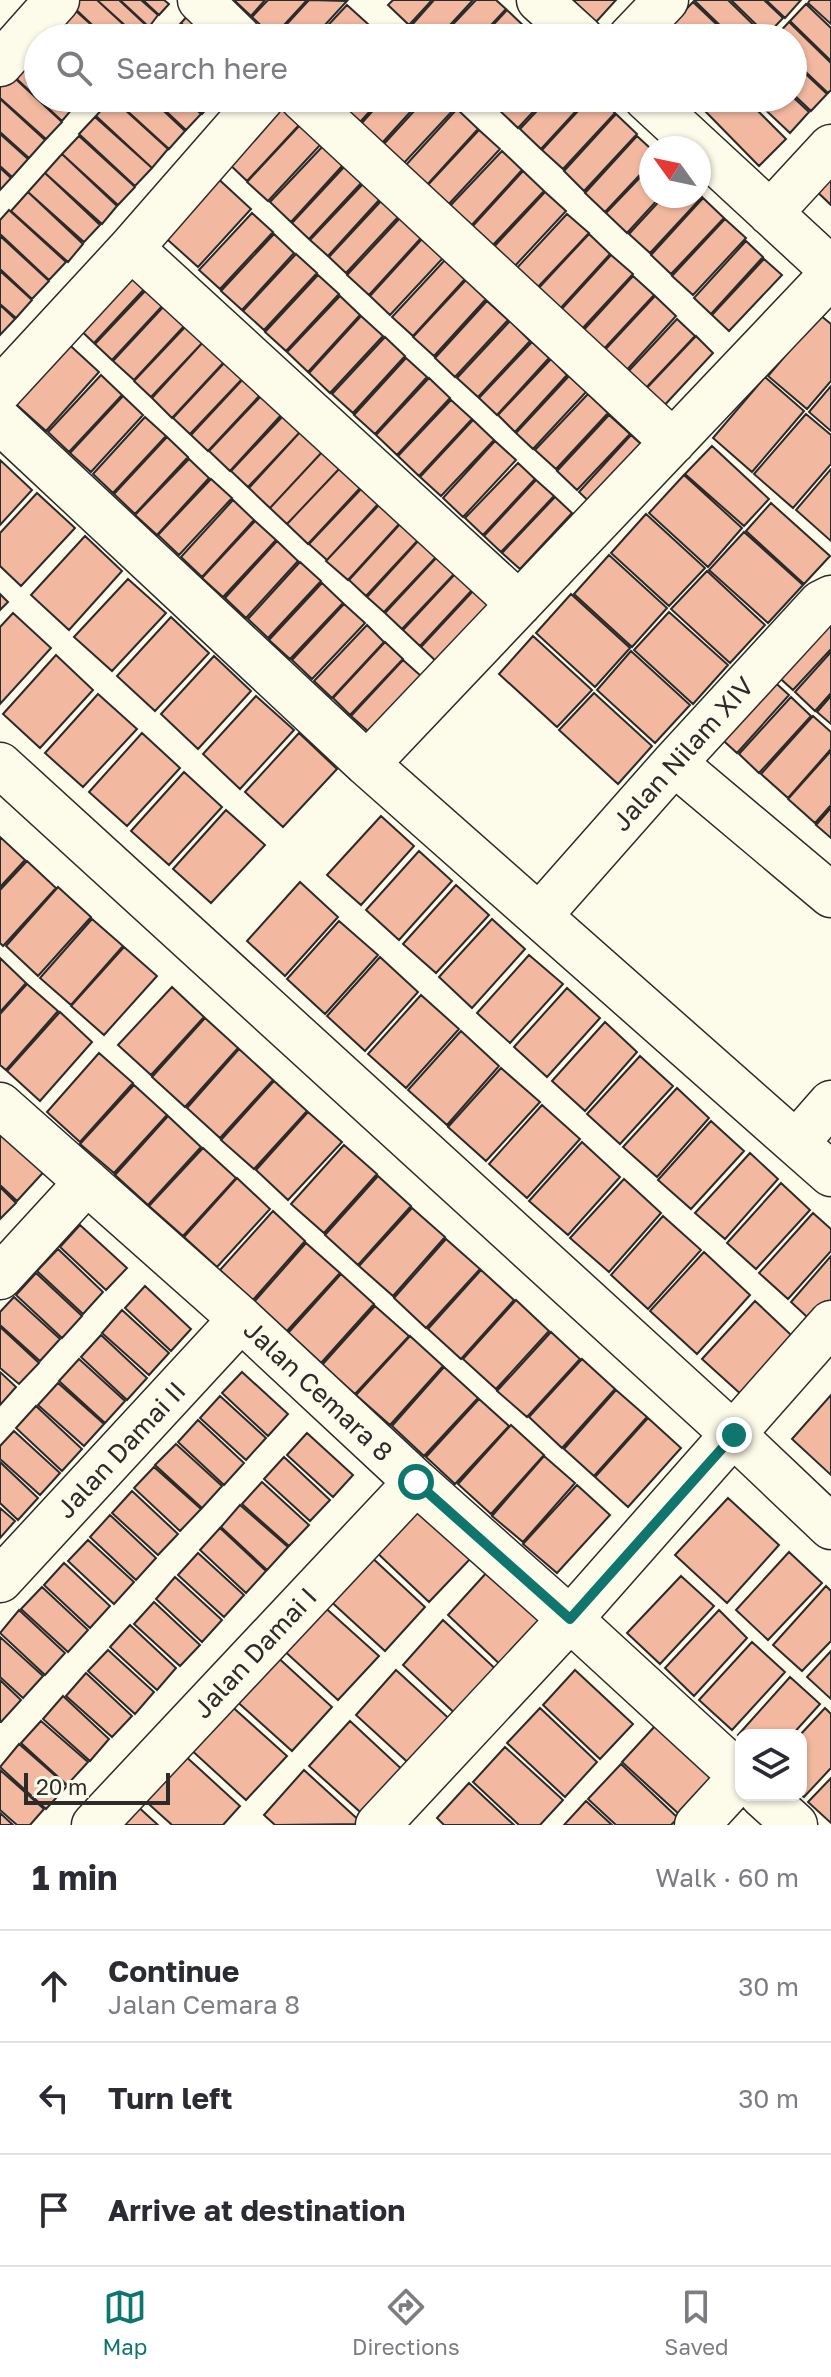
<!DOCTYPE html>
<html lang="en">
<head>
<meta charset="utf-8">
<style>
  :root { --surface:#fff; --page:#f2f2f3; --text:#2b2b33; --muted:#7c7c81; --line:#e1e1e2; --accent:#0f766e }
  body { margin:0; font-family:"Golos Text",sans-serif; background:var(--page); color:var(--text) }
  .controls { position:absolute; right:24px; bottom:24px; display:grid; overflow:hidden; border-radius:16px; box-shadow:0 2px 6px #0004 }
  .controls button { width:72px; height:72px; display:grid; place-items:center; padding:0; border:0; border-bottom:2px solid var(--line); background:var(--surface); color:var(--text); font:40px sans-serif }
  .compass { position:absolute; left:639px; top:136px; width:72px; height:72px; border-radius:50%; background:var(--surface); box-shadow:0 2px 6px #0004; rotate:303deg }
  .scale { position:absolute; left:24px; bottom:20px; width:146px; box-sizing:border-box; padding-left:8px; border:4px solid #2b2b2b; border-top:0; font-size:22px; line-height:28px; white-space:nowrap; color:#2b2b2b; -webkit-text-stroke:6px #fdfbea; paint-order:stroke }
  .stop { position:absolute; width:24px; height:24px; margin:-18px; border:6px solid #0f766e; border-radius:50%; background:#fff }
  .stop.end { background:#0f766e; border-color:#fff; box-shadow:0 2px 8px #0008 }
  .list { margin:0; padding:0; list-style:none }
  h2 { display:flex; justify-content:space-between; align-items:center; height:104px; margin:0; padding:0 32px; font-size:34px }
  h2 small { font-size:26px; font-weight:400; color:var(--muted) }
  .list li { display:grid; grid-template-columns:52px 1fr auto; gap:24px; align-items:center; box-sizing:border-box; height:112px; padding:0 32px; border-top:2px solid var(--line) }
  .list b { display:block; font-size:30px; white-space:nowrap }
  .list p { margin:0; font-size:26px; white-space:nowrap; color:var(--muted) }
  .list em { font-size:26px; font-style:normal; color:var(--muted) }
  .icon { flex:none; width:44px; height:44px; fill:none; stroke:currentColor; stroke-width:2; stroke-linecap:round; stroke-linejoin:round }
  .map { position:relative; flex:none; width:831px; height:1825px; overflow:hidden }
  .search { position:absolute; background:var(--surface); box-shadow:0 2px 6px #0004; left:24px; right:24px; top:24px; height:88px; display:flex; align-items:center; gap:20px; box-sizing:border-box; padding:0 28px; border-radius:44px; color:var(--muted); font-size:30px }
  .sheet { height:440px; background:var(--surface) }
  nav { display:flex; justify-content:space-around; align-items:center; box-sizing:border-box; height:112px; border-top:2px solid var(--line); background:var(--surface); font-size:22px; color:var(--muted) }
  nav a { display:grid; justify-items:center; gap:4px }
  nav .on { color:var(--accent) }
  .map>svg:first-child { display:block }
</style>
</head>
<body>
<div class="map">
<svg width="831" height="1825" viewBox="0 0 831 1825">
  <rect width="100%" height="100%" fill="#fdfbea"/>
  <path fill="#f2b8a0" stroke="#2b2b2b" stroke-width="2" d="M70,0H97L138,38H106L68,2Z
    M97,0H119L148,27L139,38Z
    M120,0H141L158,15L149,27Z
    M143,0H164L169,4L159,15Z
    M234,0H265L251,16Z
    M268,0H307L273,37L252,17Z
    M309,0L347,1L313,38H274Z
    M393,0H432L409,25L388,5Z
    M434,0H473L438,38H424L411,26Z
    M476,0H496L506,9L479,38H440Z
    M573,0H616L596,22Z
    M694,0H728L766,37L733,38Z
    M731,0H764L783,18L767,35Z
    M766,0H801L785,18Z
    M810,0H831V24L808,3Z
    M693,2L731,38H689L673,23Z
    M67,3L106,38H74L52,19Z
    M806,4L831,28V61L790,21Z
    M347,5L368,24L355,38H316Z
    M507,10L528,30L520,38H481Z
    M191,12L219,38H198L181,23Z
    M52,19L73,38H42Z
    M789,22L831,63V90L828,93L793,60V38H774Z
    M181,23L196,38H175L171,34Z
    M668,25L681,38H656Z
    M369,26L382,38H358Z
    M22,51L38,65V98H74L78,102L62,121L6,69Z
    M793,62L827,94L811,111L793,94Z
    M6,70L62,122L46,139L0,98V77Z
    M793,97L809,112L790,133L753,98Z
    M112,98L168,149L152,168L96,116Z
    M113,98H150L185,131L169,149Z
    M152,98H184L201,114L186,130Z
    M185,98H216L202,114Z
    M344,98H382L360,122L339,103Z
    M384,98H423L382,143L361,124Z
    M426,98H446L456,107L403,164L383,145Z
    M488,98H506L497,107Z
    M508,98H546L518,128L498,109Z
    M549,98H588L541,149L520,129Z
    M590,98H599L615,113L563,169L542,150Z
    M688,98H707L698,108Z
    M716,98H745L786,139L759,166L704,110Z
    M0,99L45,140L29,158L0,132Z
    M278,104L300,124L247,181L226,161Z
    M457,109L478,129L426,186L405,166Z
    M616,114L637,134L584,191L564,171Z
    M95,117L152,168L135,186L79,134Z
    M300,125L321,144L268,201L247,182Z
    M479,130L500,149L447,206L426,187Z
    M0,134L28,159L12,177L0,166Z
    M79,136L135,187L118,205L62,154Z
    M637,136L651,149V163L605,212L585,193Z
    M323,146L343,165L291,222L270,202Z
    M502,151L522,170L470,227L449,207Z
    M62,154L117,206L102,224L45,173Z
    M831,162V205L810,185Z
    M345,166L362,182L309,239L292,223Z
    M651,166V196H661L627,233L606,213Z
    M0,168L11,178L0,190Z
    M523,171L544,191L491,247L471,228Z
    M45,173L100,225L84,242L28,192Z
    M213,174L251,209L198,267L159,232Z
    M363,184L380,199L328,256L310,240Z
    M28,192L83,244L68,262L11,211Z
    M545,192L566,211L513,268L492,249Z
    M699,193L702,197L650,253L629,234L664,196H699Z
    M703,198L724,218L671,274L651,255Z
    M382,200L399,216L346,273L329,257Z
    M9,210L66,262L49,280L0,234V220Z
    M252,213L273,232L220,289L199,270Z
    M567,214L589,233L535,290L515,270Z
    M400,218L421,238L369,295L347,275Z
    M725,219L746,238L693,295L672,276Z
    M274,234L294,253L242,310L221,291Z
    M589,234L610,254L558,311L536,291Z
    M0,236L49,281L32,299L0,269Z
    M422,239L443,258L390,315L370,296Z
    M746,241L763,257L711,314L694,298Z
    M296,254L317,273L264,330L243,311Z
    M611,255L633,274L580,331L559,312Z
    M764,259L782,275L729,331L712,315Z
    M445,260L465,279L413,336L392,317Z
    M126,267L147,286L94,343L73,323Z
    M0,271L32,300L16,318L0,304Z
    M318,275L339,294L286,351L265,332Z
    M633,276L654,295L601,352L581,333Z
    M466,280L486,299L434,356L413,337Z
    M148,288L165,303L112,360L95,344Z
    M340,296L360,315L308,372L287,352Z
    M655,296L676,316L624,373L602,353Z
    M487,301L508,320L455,377L435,358Z
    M0,305L15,319L0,335Z
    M165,305L186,324L134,380L113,361Z
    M820,315L831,324V381L807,409L768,376Z
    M361,316L383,336L330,393L309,373Z
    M677,319L695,336L643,391L625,375Z
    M510,321L530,341L478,397L457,378Z
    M187,325L204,341L151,397L134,381Z
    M696,336L713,353L661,409L643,392Z
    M385,337L405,356L353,413L332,394Z
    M62,338L99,372L46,431L8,397Z
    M204,341L225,361L172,418L152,398Z
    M532,342L549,358L497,415L479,398Z
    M406,358L427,377L375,434L354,415Z
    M551,359L567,375L515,432L498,415Z
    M226,361L243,378L190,434L173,418Z
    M101,375L122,395L69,452L48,432Z
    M569,376L586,392L533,449L516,433Z
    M765,377L804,411L752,472L713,438Z
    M244,378L261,394L208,451L191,435Z
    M429,378L450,398L397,455L376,435Z
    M831,386V431L809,412Z
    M588,394L608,413L556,469L535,450Z
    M262,395L282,414L230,471L209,451Z
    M123,396L143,415L91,472L70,453Z
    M451,400L472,419L419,476L398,456Z
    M806,414L831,435V464L793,508L754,474Z
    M284,415L301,431L248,487L231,471Z
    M609,415L630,434L577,490L557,471Z
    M145,417L166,436L113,493L93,474Z
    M473,420L494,440L441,496L420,477Z
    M301,431L323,451L270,508L249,488Z
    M631,435L653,455L599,511L579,492Z
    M167,437L188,457L135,514L114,494Z
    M495,441L516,460L463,517L443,498Z
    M712,446L769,499L744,526L685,474Z
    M323,451L341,467L287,524L270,508Z
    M189,459L209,478L157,535L135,515Z
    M0,460L32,490L0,525Z
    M518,463L535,479L483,535L465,518Z
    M340,468L361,487L308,544L287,524Z
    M831,469V541L796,510Z
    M684,475L742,528L708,567L649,513Z
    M211,479L232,498L179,555L158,535Z
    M536,480L554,496L501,552L484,536Z
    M363,487L379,503L327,560L309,544Z
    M37,493L75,528L21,586L0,566V533Z
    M555,497L572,513L520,569L502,553Z
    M233,500L254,520L202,577L181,557Z
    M771,503L830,556L804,584L746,531Z
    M380,504L400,523L348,580L326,561Z
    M646,514L705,568L669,606L611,553Z
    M255,521L276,540L223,597L202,578Z
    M401,523L419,539L366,596L349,580Z
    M744,532L803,585L768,623L709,570Z
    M85,536L122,571L69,630L31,595Z
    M419,540L437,556L384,612L367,597Z
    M277,541L298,561L246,618L225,598Z
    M609,555L667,608L632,647L574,594Z
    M438,556L455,573L402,629L385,613Z
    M300,562L321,581L268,638L248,619Z
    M707,571L765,625L730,663L671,609Z
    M456,573L473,589L420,646L403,630Z
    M128,579L166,613L112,671L74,637Z
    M322,583L343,603L290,659L269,640Z
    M473,591L491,607L439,664L421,647Z
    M0,594L8,602L0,610Z
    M571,594L630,648L595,687L536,633Z
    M344,604L365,623L312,679L292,660Z
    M669,612L728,665L693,704L634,650Z
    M13,613L51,648L0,704V627Z
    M171,617L209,653L155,711L117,676Z
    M831,620V649L793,690L773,672Z
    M367,625L384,642L332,698L314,681Z
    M533,636L592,690L557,727L499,674Z
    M385,642L403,659L350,715L333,698Z
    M631,651L690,705L655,743L597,690Z
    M831,652V693L815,711L795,692Z
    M56,655L93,690L40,748L3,714Z
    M214,656L251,691L198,749L161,714Z
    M403,660L421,676L369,732L351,716Z
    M769,677L789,695L737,753L716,734Z
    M594,693L652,746L618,784L559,730Z
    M98,694L137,729L83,787L45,753Z
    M256,696L294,730L240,789L203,754Z
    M831,696V724L817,712Z
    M791,697L811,716L759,773L739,754Z
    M813,716L831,732V749L788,798L761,774Z
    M142,733L180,768L127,826L89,792Z
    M299,733L337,769L283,827L245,792Z
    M831,751V805L815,823L788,799Z
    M184,772L222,807L169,865L131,831Z
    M831,808V838L816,825Z
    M226,810L265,845L211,903L173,869Z
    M381,816L414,846L361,905L327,875Z
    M0,837L25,860L0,887Z
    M419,851L452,881L399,940L366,910Z
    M27,861L56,888L3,946L0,943V890Z
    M300,882L338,917L285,976L247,941Z
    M456,885L489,915L436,973L403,944Z
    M58,887L91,917L38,976L6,946Z
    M92,919L123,946L71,1005L40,978Z
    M492,919L525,949L472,1008L439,977Z
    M339,921L378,955L325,1014L287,979Z
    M124,947L157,976L104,1035L71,1006Z
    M529,955L563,984L510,1043L477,1013Z
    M380,957L418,992L365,1051L327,1016Z
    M0,958L26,983L0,1012Z
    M27,984L58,1011L6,1070L0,1065V1014Z
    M172,987L204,1017L151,1075L118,1045Z
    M567,988L600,1018L547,1077L514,1047Z
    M421,995L459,1029L406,1088L368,1054Z
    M60,1012L92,1042L40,1101L7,1071Z
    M205,1018L238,1048L185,1107L152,1077Z
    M605,1022L637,1052L585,1111L552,1081Z
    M461,1031L499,1066L447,1125L408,1090Z
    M239,1049L273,1080L220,1138L187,1108Z
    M99,1053L133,1083L80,1142L47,1112Z
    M640,1056L673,1086L620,1144L587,1114Z
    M501,1068L540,1102L486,1161L448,1127Z
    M274,1081L307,1111L254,1169L221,1140Z
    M134,1085L167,1115L114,1173L80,1144Z
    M677,1088L709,1118L657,1177L623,1147Z
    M542,1105L580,1139L527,1198L489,1164Z
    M308,1112L342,1142L288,1200L256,1170Z
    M168,1116L201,1147L148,1205L115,1175Z
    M0,1119L50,1165L17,1201L0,1185Z
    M711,1121L744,1151L691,1209L658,1180Z
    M582,1142L620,1177L568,1235L529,1201Z
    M344,1145L377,1174L324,1233L291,1204Z
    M203,1148L236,1178L183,1236L149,1206Z
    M750,1153L778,1179L725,1239L695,1213Z
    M378,1176L411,1206L358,1265L325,1235Z
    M237,1178L270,1209L217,1267L184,1237Z
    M624,1179L661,1213L609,1272L570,1238Z
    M781,1183L810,1210L756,1269L727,1243Z
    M0,1187L16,1203L0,1219Z
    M412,1208L445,1237L393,1296L359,1266Z
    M273,1211L305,1241L253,1300L220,1270Z
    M813,1213L831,1229V1251L788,1299L759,1273Z
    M663,1216L701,1250L648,1309L611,1275Z
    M80,1225L127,1268L106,1290L60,1247Z
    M446,1239L480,1269L426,1328L394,1298Z
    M306,1243L340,1273L286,1332L254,1302Z
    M58,1249L103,1292L83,1314L37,1271Z
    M704,1252L750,1295L697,1354L650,1311Z
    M831,1256V1315L819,1328L791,1302Z
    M481,1270L514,1300L461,1359L428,1329Z
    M36,1273L82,1316L62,1338L16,1295Z
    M341,1274L374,1304L321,1363L288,1333Z
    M145,1286L191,1329L171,1351L125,1308Z
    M14,1297L60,1339L40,1361L0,1325V1312Z
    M516,1300L549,1331L496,1389L463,1359Z
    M755,1301L806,1349L754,1406L702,1359Z
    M375,1306L409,1336L355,1394L322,1365Z
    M122,1310L169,1353L149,1375L102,1333Z
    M0,1327L39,1363L19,1384L0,1368Z
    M551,1332L580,1359L527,1417L497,1391Z
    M101,1335L147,1378L127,1400L81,1357Z
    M410,1336L443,1366L390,1425L356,1395Z
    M79,1359L125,1401L105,1423L59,1381Z
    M582,1359L615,1389L562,1448L529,1417Z
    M444,1367L478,1398L424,1456L392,1426Z
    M0,1372L16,1387L0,1405Z
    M242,1372L288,1414L268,1436L222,1393Z
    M58,1383L104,1424L84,1446L38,1405Z
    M616,1390L647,1417L594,1476L564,1449Z
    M831,1395V1475L792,1439Z
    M220,1396L266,1438L246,1460L200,1418Z
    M479,1399L509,1426L455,1484L426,1457Z
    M36,1406L82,1449L62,1471L16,1428Z
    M648,1418L681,1448L628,1507L595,1477Z
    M198,1420L244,1463L224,1485L178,1442Z
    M511,1425L544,1455L491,1514L458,1484Z
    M14,1431L60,1473L40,1495L0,1459V1446Z
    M307,1433L353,1475L333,1497L287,1455Z
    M176,1444L222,1486L202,1508L155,1465Z
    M544,1456L575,1483L523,1542L492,1516Z
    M284,1457L330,1500L310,1521L264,1479Z
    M0,1462L38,1498L18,1520L0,1503Z
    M154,1467L201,1509L180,1531L134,1488Z
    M262,1482L309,1525L289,1546L242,1504Z
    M577,1485L610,1515L557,1573L523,1544Z
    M132,1491L178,1534L158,1555L112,1513Z
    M728,1498L779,1545L727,1603L675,1555Z
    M412,1503L471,1558L429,1602L372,1548Z
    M240,1505L288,1547L267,1570L221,1527Z
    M0,1508L15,1521L0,1538Z
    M110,1515L156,1558L136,1580L90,1537Z
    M220,1528L266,1571L246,1593L200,1550Z
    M88,1540L134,1582L114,1604L68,1561Z
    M789,1552L822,1583L768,1640L736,1610Z
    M198,1553L244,1595L224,1617L178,1575Z
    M367,1553L425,1607L385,1651L326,1597Z
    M64,1563L110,1606L90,1628L44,1585Z
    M488,1571L547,1625L506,1670L448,1615Z
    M681,1576L714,1606L660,1664L627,1633Z
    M175,1577L222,1620L202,1642L156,1599Z
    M826,1586L831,1591V1641L802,1671L773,1645Z
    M42,1587L88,1630L68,1652L21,1609Z
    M154,1602L200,1645L180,1666L134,1624Z
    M320,1603L379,1656L338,1700L280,1647Z
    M19,1610L65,1653L45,1675L0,1633Z
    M719,1610L747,1638L694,1696L665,1668Z
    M443,1620L501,1674L461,1719L403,1665Z
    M130,1625L176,1668L157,1690L110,1647Z
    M0,1637L43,1676L23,1698L0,1677Z
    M752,1642L785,1672L732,1730L699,1700Z
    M108,1650L154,1692L135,1714L88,1671Z
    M831,1651V1699L807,1677Z
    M274,1654L332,1707L292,1751L233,1698Z
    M396,1670L455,1724L414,1768L356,1715Z
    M575,1670L633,1724L600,1759L543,1705Z
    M86,1673L132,1716L112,1737L66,1696Z
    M790,1677L820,1704L792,1735H741V1738L738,1735Z
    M0,1680L21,1700L1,1722H0Z
    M63,1696L109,1739L90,1761L43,1719Z
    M228,1703L287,1756L246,1800L188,1747Z
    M540,1708L597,1762L565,1797L507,1743Z
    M825,1708L831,1714V1768L804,1797L801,1795L800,1735Z
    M41,1721L88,1762L67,1785L21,1743Z
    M350,1721L408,1775L368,1819L309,1766Z
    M655,1726L713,1780L680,1815L622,1762Z
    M19,1744L67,1786L46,1809L0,1767Z
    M505,1747L563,1800L540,1825H519L473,1782Z
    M182,1753L240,1806L223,1825H172L141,1797Z
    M621,1764L678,1818L671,1825H616L588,1799Z
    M0,1770L44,1809L30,1825H17L0,1810Z
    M304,1770L363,1824L275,1825L264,1815Z
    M831,1778V1823L808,1802Z
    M469,1783L514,1825H444L437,1818Z
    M586,1801L612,1825H564Z
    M135,1804L158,1825H116Z
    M0,1813L13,1825H0Z"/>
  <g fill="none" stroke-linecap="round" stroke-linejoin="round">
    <defs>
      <path id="minor" d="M200,0L239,38
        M539,0L581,38
        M630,38L666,0
        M0,64L57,0
        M302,98L673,442
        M646,98L831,269
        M770,213L831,147
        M131,248L519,604
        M0,390L131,248L262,98
        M0,421L367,764L831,1174
        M674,763L831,895
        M367,764L831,275
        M0,765L734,1435L831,1527
        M539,916L674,763L821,603L831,598
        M0,1105L241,1319L416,1482L570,1619L741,1776
        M796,1143L831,1103
        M0,1277L87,1182
        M0,1580L241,1319
        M762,1795L795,1825
        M94,1825L416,1482
        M378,1825L570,1619L831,1323
        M697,1825L741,1777"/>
    </defs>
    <use href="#minor" stroke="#2b2b2b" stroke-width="47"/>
    <use href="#minor" stroke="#fdfbea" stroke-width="44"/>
  </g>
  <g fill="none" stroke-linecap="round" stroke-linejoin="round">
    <path stroke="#0f766e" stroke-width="10" d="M416,1482L570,1619L734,1435"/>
  </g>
  <g text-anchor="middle" stroke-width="6" stroke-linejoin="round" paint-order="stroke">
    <g font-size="26" fill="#2b2b2b" stroke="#fdfbea">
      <text transform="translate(683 754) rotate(-48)" y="9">Jalan Nilam XIV</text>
      <text transform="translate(318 1391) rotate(43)" y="9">Jalan Cemara 8</text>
      <text transform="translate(121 1450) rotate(-47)" y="9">Jalan Damai II</text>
      <text transform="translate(255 1653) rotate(-47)" y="9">Jalan Damai I</text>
    </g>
  </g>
</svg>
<div class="controls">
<button><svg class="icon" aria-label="layers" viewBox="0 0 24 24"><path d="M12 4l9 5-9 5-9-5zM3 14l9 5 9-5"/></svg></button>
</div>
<svg class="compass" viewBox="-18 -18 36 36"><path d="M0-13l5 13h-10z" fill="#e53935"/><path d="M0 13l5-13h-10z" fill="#7c7c81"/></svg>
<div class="scale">20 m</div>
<div class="stop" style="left:416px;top:1482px"></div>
<div class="stop end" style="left:734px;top:1435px"></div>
<div class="search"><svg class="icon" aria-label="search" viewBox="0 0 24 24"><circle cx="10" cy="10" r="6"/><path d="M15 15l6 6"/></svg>Search here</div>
</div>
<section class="sheet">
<h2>1 min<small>Walk · 60 m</small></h2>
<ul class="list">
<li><svg class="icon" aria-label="ahead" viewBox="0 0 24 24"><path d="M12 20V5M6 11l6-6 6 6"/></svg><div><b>Continue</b><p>Jalan Cemara 8</p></div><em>30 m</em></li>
<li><svg class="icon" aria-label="left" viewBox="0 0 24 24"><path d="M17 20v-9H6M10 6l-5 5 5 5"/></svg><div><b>Turn left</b></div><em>30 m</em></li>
<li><svg class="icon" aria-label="arrive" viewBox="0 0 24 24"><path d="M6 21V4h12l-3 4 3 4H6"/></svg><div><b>Arrive at destination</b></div></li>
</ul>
</section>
<nav>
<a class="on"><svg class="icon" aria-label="map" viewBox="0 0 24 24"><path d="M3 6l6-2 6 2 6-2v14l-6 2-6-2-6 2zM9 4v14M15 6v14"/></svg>Map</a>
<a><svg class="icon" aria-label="directions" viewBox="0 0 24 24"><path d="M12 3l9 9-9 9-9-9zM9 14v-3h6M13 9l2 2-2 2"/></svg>Directions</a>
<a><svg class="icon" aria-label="saved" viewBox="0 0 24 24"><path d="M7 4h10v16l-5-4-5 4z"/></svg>Saved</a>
</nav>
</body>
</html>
